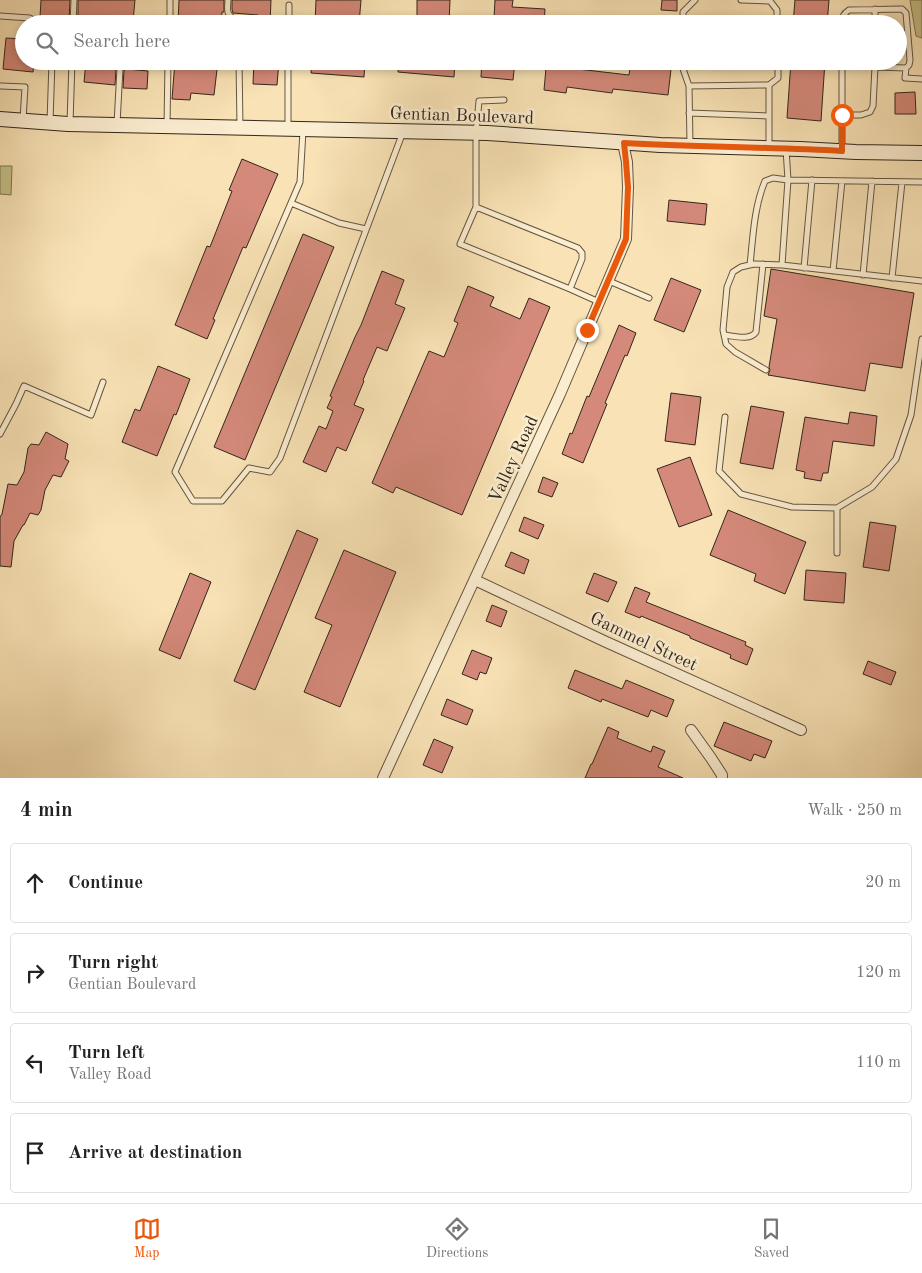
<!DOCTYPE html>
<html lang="en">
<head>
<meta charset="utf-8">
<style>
  :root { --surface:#fff; --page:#f6f6f6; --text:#222; --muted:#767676; --line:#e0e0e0; --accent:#ea580c }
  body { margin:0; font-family:"Old Standard TT",serif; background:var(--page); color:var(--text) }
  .stop { position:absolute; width:15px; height:15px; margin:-11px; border:4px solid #ea580c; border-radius:50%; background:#fff }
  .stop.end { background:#ea580c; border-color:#fff; box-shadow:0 1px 5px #0008 }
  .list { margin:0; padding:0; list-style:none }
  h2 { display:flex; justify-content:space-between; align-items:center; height:65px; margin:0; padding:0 20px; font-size:21px }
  h2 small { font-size:16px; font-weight:400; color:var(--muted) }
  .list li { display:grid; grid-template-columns:32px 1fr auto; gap:15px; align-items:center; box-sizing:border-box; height:80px; margin:0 10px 10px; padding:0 10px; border:1px solid var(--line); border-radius:5px }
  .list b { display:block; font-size:19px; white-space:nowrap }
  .list p { margin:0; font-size:16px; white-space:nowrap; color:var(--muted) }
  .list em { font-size:16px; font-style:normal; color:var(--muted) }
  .icon { flex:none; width:28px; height:28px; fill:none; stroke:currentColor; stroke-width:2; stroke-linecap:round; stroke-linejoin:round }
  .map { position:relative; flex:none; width:922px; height:778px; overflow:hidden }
  .search { position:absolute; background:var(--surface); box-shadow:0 2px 8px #0003; left:15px; right:15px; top:15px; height:55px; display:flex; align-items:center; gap:12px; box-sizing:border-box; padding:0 18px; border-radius:28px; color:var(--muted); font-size:19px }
  .sheet { height:425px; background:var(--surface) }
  nav { display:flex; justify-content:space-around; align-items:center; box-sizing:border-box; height:70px; border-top:1px solid var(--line); background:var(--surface); font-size:14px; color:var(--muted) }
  nav a { display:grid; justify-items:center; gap:2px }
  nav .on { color:var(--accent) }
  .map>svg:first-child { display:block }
</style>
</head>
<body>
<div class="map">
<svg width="922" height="778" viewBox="0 0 922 778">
  <rect width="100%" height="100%" fill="#f9e3b6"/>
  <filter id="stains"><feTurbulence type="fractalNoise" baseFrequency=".004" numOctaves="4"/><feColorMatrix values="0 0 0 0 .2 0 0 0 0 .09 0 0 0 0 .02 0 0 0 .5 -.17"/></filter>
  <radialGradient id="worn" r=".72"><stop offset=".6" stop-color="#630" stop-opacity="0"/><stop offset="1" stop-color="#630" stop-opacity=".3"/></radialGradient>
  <path fill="#c6c188" stroke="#7c7450" d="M910,0H922V38L916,36Z
    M0,166H12L11,195L0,194Z"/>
  <path fill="#d4897a" stroke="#332619" d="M41,0H70L69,20L40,17Z
    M78,0H135L133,21L111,19V24H89L90,22L78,21Z
    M179,0H224V12H222L221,24H178Z
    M232,0H271L270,24H257L258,15L233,13L232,9Z
    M316,0H361L359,24H315Z
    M417,0H450L449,24H417Z
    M495,0H513L512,7L545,9L544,24H523V19L494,18Z
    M662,0H677V11L661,10Z
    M795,0H829L827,24H793Z
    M6,38L24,39V61H34L33,72L3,69Z
    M86,61H107V68L116,69L115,85L84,82Z
    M175,61H218L214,95L191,93L190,100L172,99Z
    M254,61H279L277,85L253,84Z
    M312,61H365L364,77L311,73Z
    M399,61H455L454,77L398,72Z
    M482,61H515L513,80L481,77Z
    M553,61H570L569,68L629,75L631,61H672L668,95L613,89L612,93L567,87L566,93L544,90L546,68L552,69Z
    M791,61H825L821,121L787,118Z
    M126,69L148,71L147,89L123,88L124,70Z
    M915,92L916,114H895V93Z
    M242,159L278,174L246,248L243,247L213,319L215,320L207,339L175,325L207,246L210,247L232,191L229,190Z
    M669,200L707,204L705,225L667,221Z
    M303,234L334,247L245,460L214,447Z
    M771,269L914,293L902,368L870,363L865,391L768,375L770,370L769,367L777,319L764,316Z
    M382,271L404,280L395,304L405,308L387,351L377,347L363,380L364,381L354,405L364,409L346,451L337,447L326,472L303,462L319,426L326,429L333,411L327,408L332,397L330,396L355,337L361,325Z
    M671,278L701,290L684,332L654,320Z
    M468,286L494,297L490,306L520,319L529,298L550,307L462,515L396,487L393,493L372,483L429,351L444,357L458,323L454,321Z
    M619,325L636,333L627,356L625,355L605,403L607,404L583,463L562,454L570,433L572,434L587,396L589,397Z
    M158,366L190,379L176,415L174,414L157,456L122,442L135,409L140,411Z
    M671,393L701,397L695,445L665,441Z
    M751,406L784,412L773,469L740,463Z
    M850,412L877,416L874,446L833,441L828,473H823L821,481L804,478L805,472L796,470L805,417L848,424Z
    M46,432L68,444L65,459L69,461L61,477L53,475L45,490L41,510L38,515L30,513L24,525H23L14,541L11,567L0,566V517L2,514L8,484L17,485L24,472L28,448L31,444L39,445Z
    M690,457L712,515L679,527L657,469Z
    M543,477L558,483L552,497L538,492Z
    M728,510L806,542L785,594L754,581L756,574L710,555Z
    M524,517L544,525L538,539L519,531Z
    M870,522L896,526L889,571L863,567Z
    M297,530L318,539L255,690L234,681Z
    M344,550L396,572L340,707L304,692L332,625L315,618Z
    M511,552L529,560L524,574L505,566Z
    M806,570L846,573L844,603L804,600Z
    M190,573L211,582L180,659L159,650Z
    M594,573L617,582L608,602L586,593Z
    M635,587L650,593L646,602L746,642L745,645L753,649L747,665L730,658L731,655L690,638V636L641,616L640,618L625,612Z
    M492,605L507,611L501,627L486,621Z
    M472,650L492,658L486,674L480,672L477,680L462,674Z
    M868,661L896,672L891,685L863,674Z
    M575,670L622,689L626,680L674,700L667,717L651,710L648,717L602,699L601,702L568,688Z
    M447,699L473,710L467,725L441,715Z
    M724,722L772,741L765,758L754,754L751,761L714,746Z
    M608,727L619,732L617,738L651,752L653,746L665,751L658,767L683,778H585L591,764H592Z
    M434,739L453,747L442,773L423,765Z"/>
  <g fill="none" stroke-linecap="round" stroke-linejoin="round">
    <defs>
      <path id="service" d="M228,0C228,3 227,9 228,12C229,17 235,19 238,24
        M741,0L770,1L777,10V24
        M0,16L30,18L31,24
        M73,24L74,0
        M170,24V0
        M289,24V5
        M683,24V12L695,0
        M875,24V9
        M239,61L240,127
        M682,61V66L689,86
        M842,61V151
        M906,68L905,78L922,79
        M769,85L778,78V61
        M1,86L25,87L23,120
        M689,113L769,116
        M841,115H861L870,112L873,106L875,67L906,68L909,65L910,60L906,13L902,9L849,10C843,14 842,17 842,24
        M50,122L52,61
        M70,123L72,61
        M117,124L120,68L130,61
        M167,126L168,61
        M288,128V61
        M303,131L300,182L175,472L193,501H222L249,468L270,472L280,458L403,132
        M690,145L689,86L769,85V148
        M786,149L788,180L922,182
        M291,203L339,223L366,229
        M476,207L460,244L570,289L582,259V253L578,248L476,207V133L479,101L504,100
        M750,265C753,237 754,207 765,181L773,178L788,180L782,265
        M804,268L812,180
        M833,271L842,181
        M863,275L872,181
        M892,278L902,182
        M609,281L649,298
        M570,289L599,302
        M724,335C734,336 750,341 756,332L763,264
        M766,370L735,352L726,344L723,330L727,287L733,272L741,267L754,264L782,265L922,281
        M725,417L719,471L741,494L792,507L837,508L872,487L896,459L911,415L922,339
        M0,434L16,404L24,386L91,415L103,382
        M837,508V553"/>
      <path id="minor" d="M475,580L604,641L801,730
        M691,730L711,758L722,775V778
        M383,778L560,394L626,239L628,187L627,162L623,143"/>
      <path id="secondary" d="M0,119L68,124L487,133L660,145L800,149L856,152L922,153"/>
    </defs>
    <use href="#service" stroke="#645540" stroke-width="7"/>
    <use href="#minor" stroke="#645540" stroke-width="12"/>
    <use href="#secondary" stroke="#332619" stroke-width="16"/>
    <use href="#service" stroke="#fbedd0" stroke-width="5"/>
    <use href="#minor" stroke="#fbedd0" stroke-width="10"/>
    <use href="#secondary" stroke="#fbedd0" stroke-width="14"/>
  </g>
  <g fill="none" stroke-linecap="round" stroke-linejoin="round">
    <path stroke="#ea580c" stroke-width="6" d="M587,330L626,239L628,187L626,162L624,143C696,147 769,147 842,151V115"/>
  </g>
  <g text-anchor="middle" stroke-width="5" stroke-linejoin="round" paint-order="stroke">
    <g font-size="18" fill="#332619" stroke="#fbedd0">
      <text transform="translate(462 115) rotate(2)" y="6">Gentian Boulevard</text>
      <text transform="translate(513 459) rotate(-65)" y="6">Valley Road</text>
      <text transform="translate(644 641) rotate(25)" y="6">Gammel Street</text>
    </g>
  </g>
  <rect width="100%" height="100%" filter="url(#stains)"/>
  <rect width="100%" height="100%" fill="url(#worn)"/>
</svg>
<div class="stop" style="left:842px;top:115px"></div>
<div class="stop end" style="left:587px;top:330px"></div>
<div class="search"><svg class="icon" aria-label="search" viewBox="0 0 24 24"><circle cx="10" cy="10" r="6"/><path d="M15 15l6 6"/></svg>Search here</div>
</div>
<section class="sheet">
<h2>4 min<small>Walk · 250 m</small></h2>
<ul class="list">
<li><svg class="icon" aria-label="ahead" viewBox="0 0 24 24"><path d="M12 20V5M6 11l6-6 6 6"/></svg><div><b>Continue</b></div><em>20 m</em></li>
<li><svg class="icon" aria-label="right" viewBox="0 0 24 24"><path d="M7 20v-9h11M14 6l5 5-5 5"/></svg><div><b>Turn right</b><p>Gentian Boulevard</p></div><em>120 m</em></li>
<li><svg class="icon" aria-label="left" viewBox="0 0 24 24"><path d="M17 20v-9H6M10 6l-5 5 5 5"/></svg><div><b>Turn left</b><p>Valley Road</p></div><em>110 m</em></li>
<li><svg class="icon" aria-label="arrive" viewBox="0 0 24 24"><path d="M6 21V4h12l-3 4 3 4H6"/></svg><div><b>Arrive at destination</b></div></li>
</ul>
</section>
<nav>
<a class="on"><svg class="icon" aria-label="map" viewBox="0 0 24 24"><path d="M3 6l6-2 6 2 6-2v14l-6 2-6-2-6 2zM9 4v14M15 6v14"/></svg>Map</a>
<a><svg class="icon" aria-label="directions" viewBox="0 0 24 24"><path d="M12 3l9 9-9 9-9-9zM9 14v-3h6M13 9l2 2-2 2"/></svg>Directions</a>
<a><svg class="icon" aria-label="saved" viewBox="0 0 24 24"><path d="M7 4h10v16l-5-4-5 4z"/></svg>Saved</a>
</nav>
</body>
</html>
